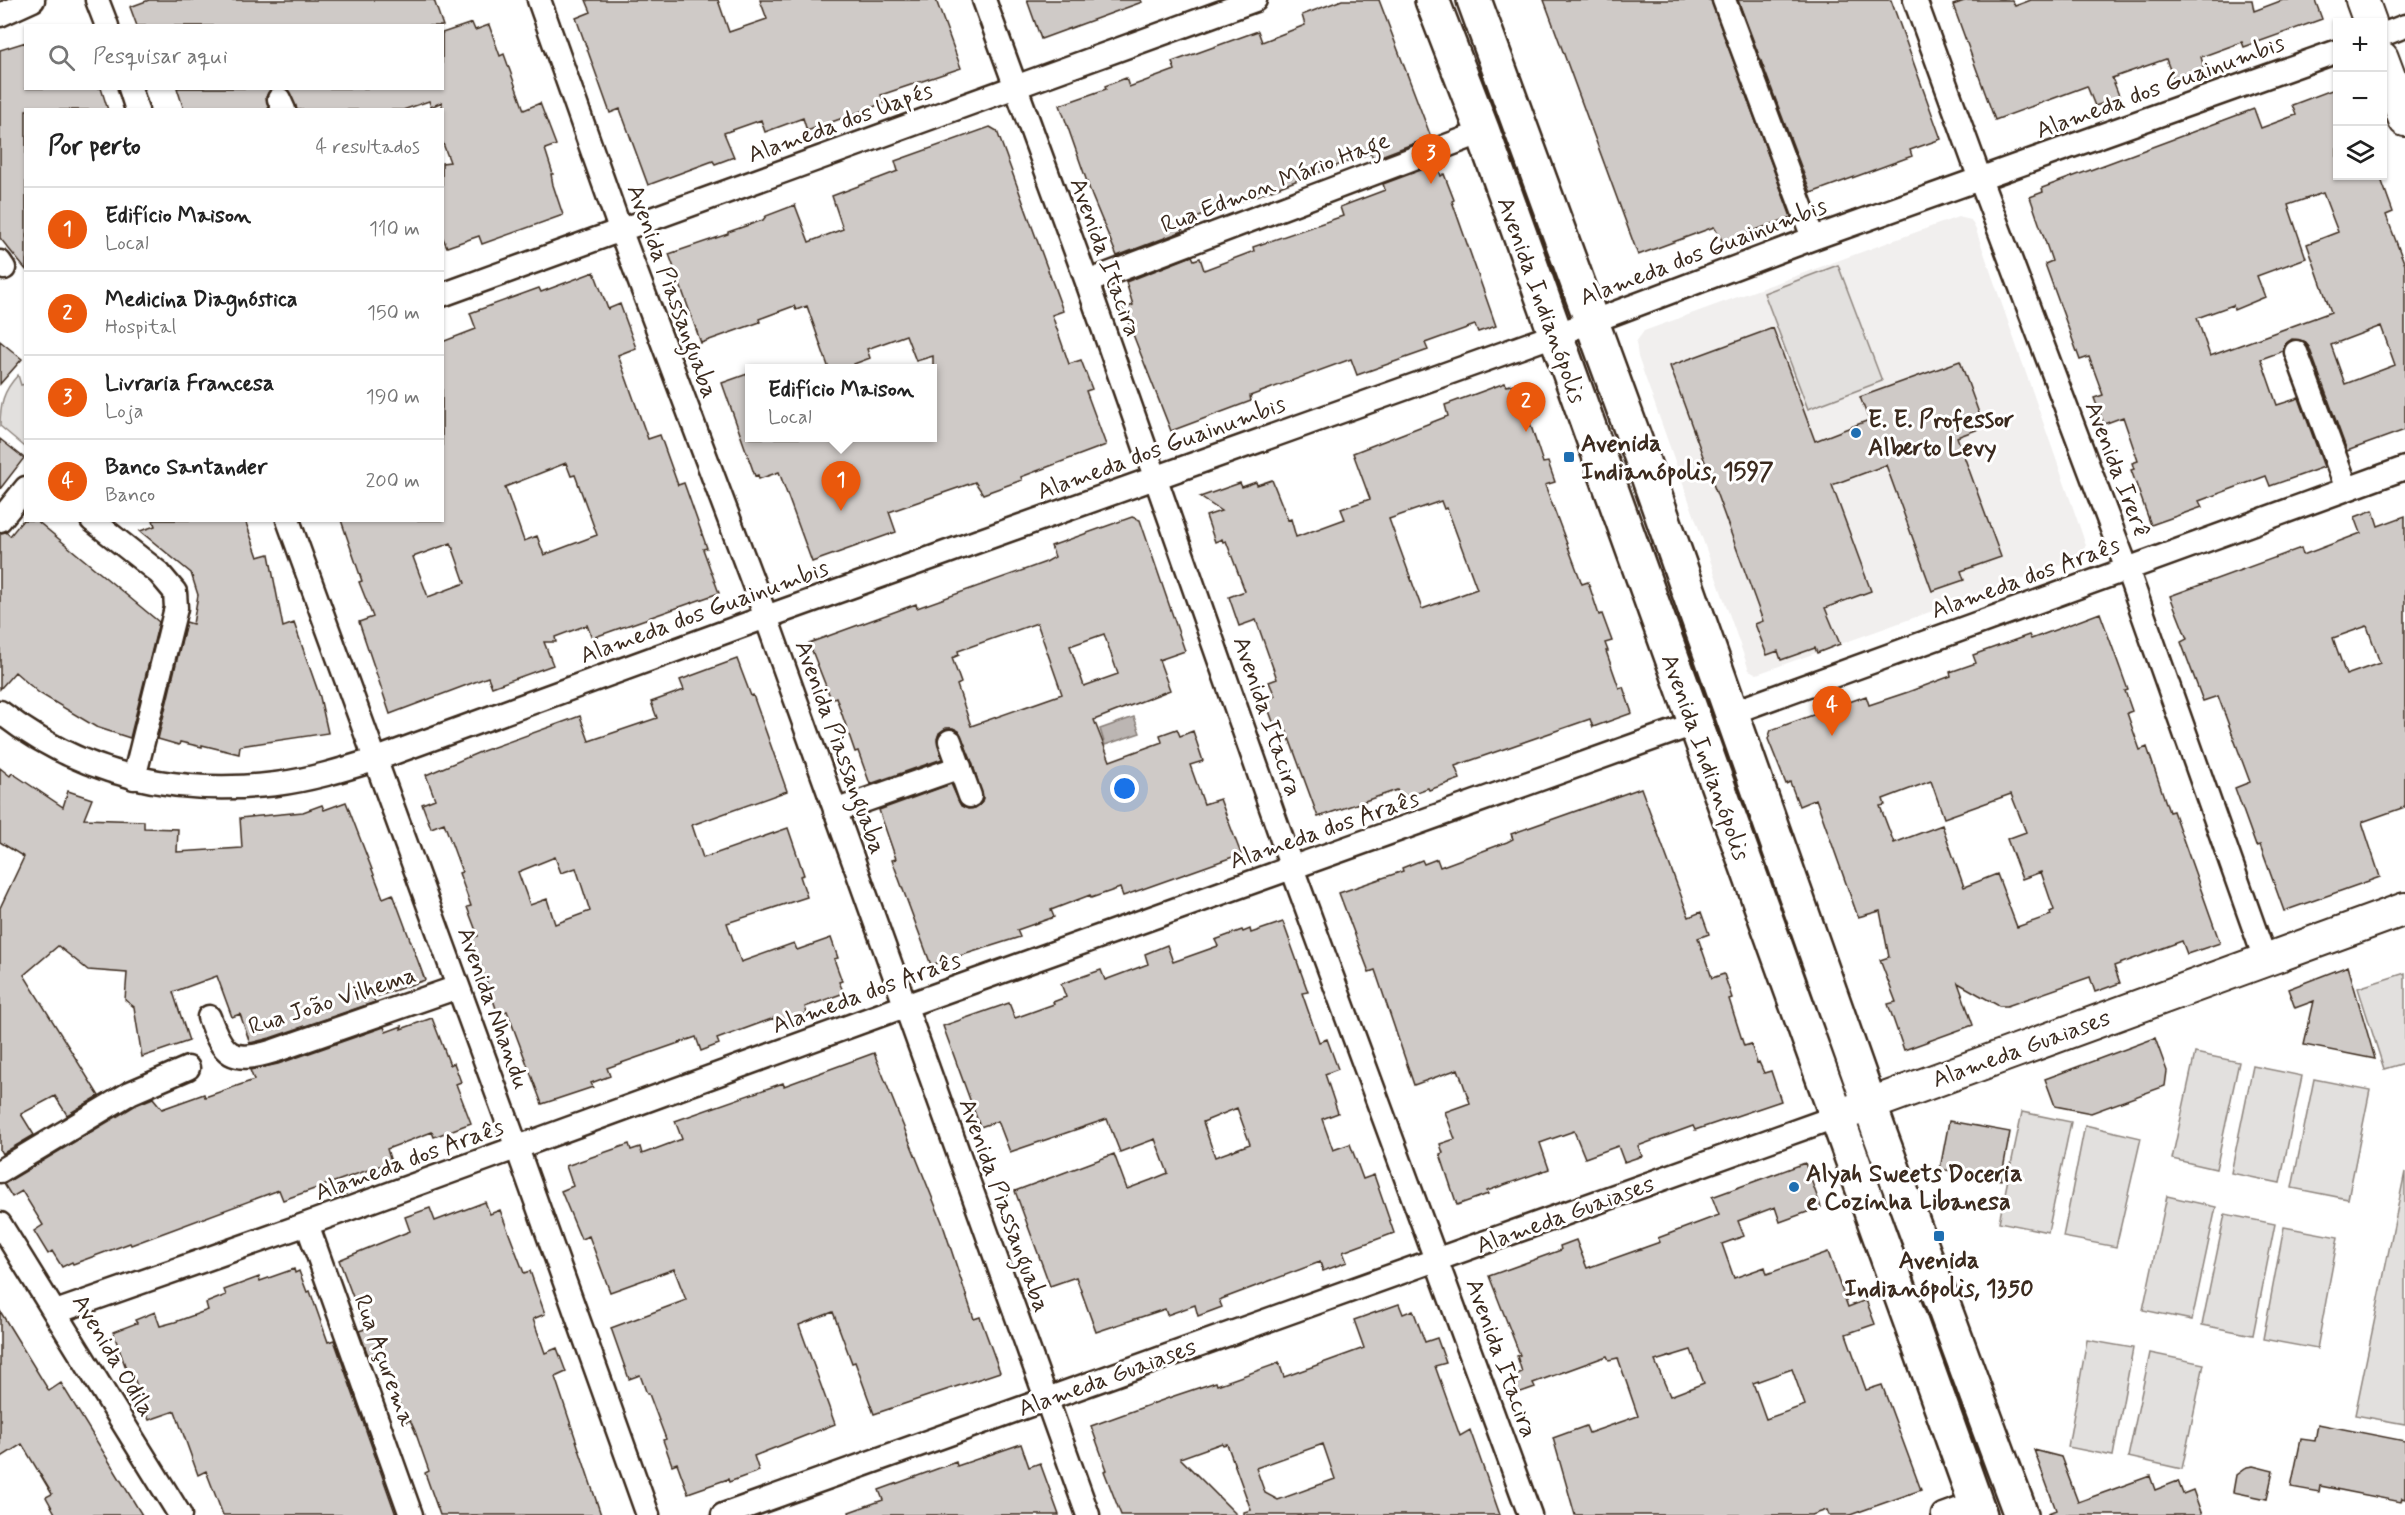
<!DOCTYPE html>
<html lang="pt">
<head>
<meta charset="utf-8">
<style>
  :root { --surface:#fff; --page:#f2f2f2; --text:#222; --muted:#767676; --line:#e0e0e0; --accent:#ea580c }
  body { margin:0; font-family:Mynerve,sans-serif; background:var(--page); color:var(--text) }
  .controls { position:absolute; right:18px; top:18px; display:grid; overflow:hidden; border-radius:0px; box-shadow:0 2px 4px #0004 }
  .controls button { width:54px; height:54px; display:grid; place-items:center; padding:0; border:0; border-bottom:2px solid var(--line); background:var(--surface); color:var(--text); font:30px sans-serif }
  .you { position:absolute; left:1125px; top:789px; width:21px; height:21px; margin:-15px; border:4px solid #fff; border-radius:50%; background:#1a73e8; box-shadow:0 0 0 9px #1a73e833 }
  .badge { display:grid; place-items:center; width:39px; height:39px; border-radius:50%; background:var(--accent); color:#fff; font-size:20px; font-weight:700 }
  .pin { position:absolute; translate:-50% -50px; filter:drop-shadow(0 2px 3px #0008) }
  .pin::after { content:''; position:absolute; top:32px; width:21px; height:18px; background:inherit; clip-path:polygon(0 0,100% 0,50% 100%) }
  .popup { position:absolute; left:745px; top:364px; width:192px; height:78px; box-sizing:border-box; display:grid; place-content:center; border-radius:0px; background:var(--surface); filter:drop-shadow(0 2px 4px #0005); font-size:20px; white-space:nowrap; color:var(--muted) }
  .popup b { font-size:22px; color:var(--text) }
  .popup::after { content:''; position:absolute; left:50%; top:100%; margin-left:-12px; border:12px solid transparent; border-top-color:var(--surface) }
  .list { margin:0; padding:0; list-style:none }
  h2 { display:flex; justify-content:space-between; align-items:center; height:78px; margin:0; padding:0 24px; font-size:26px }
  h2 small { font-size:20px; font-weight:400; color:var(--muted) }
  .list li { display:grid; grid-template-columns:39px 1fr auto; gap:18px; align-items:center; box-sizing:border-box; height:84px; padding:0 24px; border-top:2px solid var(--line) }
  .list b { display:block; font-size:22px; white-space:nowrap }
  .list p { margin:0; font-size:20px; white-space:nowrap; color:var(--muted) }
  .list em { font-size:20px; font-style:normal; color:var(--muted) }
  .icon { flex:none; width:33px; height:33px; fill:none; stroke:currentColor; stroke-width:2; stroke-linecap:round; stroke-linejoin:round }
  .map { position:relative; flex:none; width:2405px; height:1515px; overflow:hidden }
  .search { position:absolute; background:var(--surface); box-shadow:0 2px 4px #0004; left:24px; top:24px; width:420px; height:66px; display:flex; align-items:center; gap:15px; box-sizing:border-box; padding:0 21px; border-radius:0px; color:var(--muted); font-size:22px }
  .panel { position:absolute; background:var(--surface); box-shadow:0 2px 4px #0004; left:24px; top:108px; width:420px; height:414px; border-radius:0px }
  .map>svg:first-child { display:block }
</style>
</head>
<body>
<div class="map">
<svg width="2405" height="1515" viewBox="0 0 2405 1515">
  <rect width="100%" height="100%" fill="#fff"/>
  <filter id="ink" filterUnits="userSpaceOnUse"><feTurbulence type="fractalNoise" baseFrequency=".0167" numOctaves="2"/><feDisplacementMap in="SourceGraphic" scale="12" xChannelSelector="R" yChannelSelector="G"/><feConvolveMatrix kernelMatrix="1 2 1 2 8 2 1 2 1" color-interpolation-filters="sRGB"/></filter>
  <g filter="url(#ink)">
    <path fill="#f1efee" d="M1958,217L1971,220L1976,230L2086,545L2080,555L2072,561L1757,674L1749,670L1638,357L1636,342L1644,331Z"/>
    <path fill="#e2e0de" stroke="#8e857e" stroke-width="1.5" d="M1838,265L1882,381L1808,409L1764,293Z
      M18,375L21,385L25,384V447L0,426C0,404 3,391 18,375Z
      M2405,973V1063L2384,1069L2358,988Z
      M2195,1053L2239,1062L2216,1169L2172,1159Z
      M2253,1066L2302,1076L2280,1183L2231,1173Z
      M2314,1079L2370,1090L2348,1199L2292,1188Z
      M2022,1112L2071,1122L2048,1232L1999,1222Z
      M2085,1125L2141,1138L2116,1247L2063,1237Z
      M2405,1172V1424L2355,1415Z
      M2167,1196L2216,1207L2192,1320L2143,1310Z
      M2225,1214L2275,1224L2253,1335L2202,1325Z
      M2284,1227L2338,1237L2317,1349L2263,1339Z
      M2087,1340L2133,1348L2113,1456L2068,1447Z
      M2150,1353L2204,1364L2182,1469L2128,1457Z"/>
    <path fill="#bcb6b3" stroke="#887e77" stroke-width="1.5" d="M1134,717L1140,733L1105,745L1100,729Z"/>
    <path fill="#cfcac7" stroke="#3b2a1e" stroke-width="1.5" fill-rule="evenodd" d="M149,0H434L443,26H137L130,7Z
      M586,0H718L729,32L767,19L760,0H936L961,68L881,95L884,103L807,131L803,118L765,132L761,120L724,133L734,157L715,164L713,161L648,185L620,109L610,113L576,18L591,12Z
      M1027,0H1141L1142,2L1041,39Z
      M1342,0H1379L1431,137L1373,159L1371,153L1180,224L1183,231L1117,256L1092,196L1060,105L1106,89L1105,86L1126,78L1129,87L1175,70L1172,62L1258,31L1262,42L1305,25L1302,15Z
      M1544,0H1711L1791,217L1723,242L1714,227L1638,255Z
      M1738,0H1891L1941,139L1910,150L1912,156L1811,193Z
      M1967,0H2012L2015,6L2031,0H2252L2254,11L2283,0H2315L2322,19L2244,47L2242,42L2201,57L2204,67L2173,78L2166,59L2112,78L2120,98L2095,106L2087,86L1995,120L1953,5Z
      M472,23L475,30L489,25L500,56L504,54L524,110L540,103L556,145L545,149L553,174H551L553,185L563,215L482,244L479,236L447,247L442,236V163L450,162L442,141V102L431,107L429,101L403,110H297L287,88H442V33Z
      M26,42V88H101L108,110H26V270L0,238V50Z
      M177,88H271L266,97L269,110H184Z
      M2337,88V176H2380L2393,212L2386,215L2405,265V430L2347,451L2309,347L2304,341L2292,339L2285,344L2283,351L2261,359L2277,405L2299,398L2324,467L2270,486L2266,476L2199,501L2202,507L2151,525L2131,470L2134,469L2132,463L2138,461L2123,417L2104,424L2094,398L2103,395L2089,357L2080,360L2045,264L2052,261L2030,197L2043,192L2042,188L2254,109L2261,128L2296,115L2292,105ZM2323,193L2338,232L2307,244L2331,312L2210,356L2197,318L2233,305L2234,310L2265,297L2257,276L2306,258L2288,205ZM2381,326L2395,365L2345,384L2331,345Z
      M990,127L997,131L1063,311L1052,315L1069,364L1081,360L1092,389L1086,391L1106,445L1021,477L1022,480L983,494L975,482L889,512L896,532L812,562L779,472L759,479L758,475L755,476L722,383L750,373V438H933V356L916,361L906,335L867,349L870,358L854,364L855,369H829L807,306L796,310L794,306L759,319L760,322L701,343L669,254L728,234V232L763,220L766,216L795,205L809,242L843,229L832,196L898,171L895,161Z
      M1437,164L1441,176L1444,174L1454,200L1452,201L1496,326L1478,332L1475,325L1425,343L1428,350L1357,375L1351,359L1250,396L1251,401L1171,431L1123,309L1133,305L1126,282L1192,256L1194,260L1200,258L1204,270L1254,251L1253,247L1343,216L1340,207L1385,190L1383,184Z
      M594,272L608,309L620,304L636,348L618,355L648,439L660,435L678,485L684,483L707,548L703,549L719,593L592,638L587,625L555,637L556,642H544L553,665L492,687L488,677L390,714L359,622L373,617L359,582L362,581L341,520H442V342L476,329L470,313L539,288L541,292ZM566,463L571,476L575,475L597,535L544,555L537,536L524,541L505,487ZM451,543L465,583L428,597L413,557Z
      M1773,328L1815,441L1869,420L1860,397L1960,361L1984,427L1957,437L2001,557L1961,571L1964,580L1932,591L1886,465L1832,485L1871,591L1825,608L1840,644L1817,653L1815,648L1781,660L1778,651L1767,655L1755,624L1763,621L1670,366Z
      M0,341L22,359L0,384Z
      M1505,383L1507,386L1517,383L1543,463L1548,462L1555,482L1545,485L1582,584L1588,582L1599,615L1602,614L1612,641L1605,643L1608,651H1606L1619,688L1623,687L1632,713L1593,727L1590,719L1455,766L1460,779L1429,790L1428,788L1400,798L1397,790L1318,817L1285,727L1276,730L1265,700L1275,696L1269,682L1277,679L1256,620L1239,626L1229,597L1245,591L1226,541L1223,542L1222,539L1215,542L1206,516L1221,511L1200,497L1240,483L1242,487L1256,482L1257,485L1272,480L1288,520L1291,519L1296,537L1345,519L1341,509L1370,499L1353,453L1448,416L1445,405ZM1441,501L1444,509L1447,508L1477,589L1422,609L1389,519Z
      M0,439L24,458L0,489Z
      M2373,510L2378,526L2405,516V807L2362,822L2380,877L2284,911L2260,845L2256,846L2235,788L2250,782L2218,696L2203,701L2181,642L2187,639L2170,596L2301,548L2303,555L2361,533L2355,517ZM2367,626L2380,663L2346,675L2333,638Z
      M1132,517L1140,520L1185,651L1159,660L1170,690L1094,720L1110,761L1162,742L1160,735L1177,729L1180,736L1193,731L1203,761L1190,765L1204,804L1220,799L1241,854L1123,896L1120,888L1091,898L1090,895L1051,910L1054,917L1017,930L1020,937L931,965L892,860L896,859L879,810L951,784L961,806L968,809L975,808L981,804L983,798L972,762L959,731L953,728H946L939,733L937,739L942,759L870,784L858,751L855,752L836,697L831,699L809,643L916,604L917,608L1046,562L1055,557L1051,546ZM1037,623L1062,694L971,726L957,685L961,683L952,658L959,655L958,651ZM1104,634L1118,674L1084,686L1070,646Z
      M23,520H36L159,622L130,738L96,727L39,693L15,672L0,689V533L6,532L10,536Z
      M153,520H245L258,557L269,554L283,627L294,623L320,697L328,733L240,746L239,754L202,745V747L180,742L179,745L158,739L186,622L193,624L198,595L191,573L140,531L155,526Z
      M2100,613L2128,690L2125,691L2132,711L2127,713L2140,750L2147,747L2169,812L2173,811L2220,943L2187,954L2182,941L2114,966L2120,983L2095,992L2090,977L2007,1006H1999L1958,983L1973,1025L1904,1050L1888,1004L1896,1002L1880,960L1889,957L1880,911L1858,917L1816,799L1799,806L1790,782L1786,784L1768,739L1771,730L1866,696L1869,705L1908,692L1951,676L1950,672L1976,663L1973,655L2029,635L2031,639ZM1931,781L1944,818L2011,794L2026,832L2007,839L2022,879L2041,872L2054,910L2050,912L2051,915L2017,927L1997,874L1964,887L1942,825L1894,843L1880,806L1885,805L1883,799Z
      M737,659L751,696L753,695L787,791L692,825L703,858L788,828L804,875L800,876L807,897L727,923L741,962L794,943L797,950L831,938L838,958L834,959L842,981L839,982L844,993L805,1007L807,1013L776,1024L774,1018L717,1039L719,1044L701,1051L696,1037L607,1068L610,1076L591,1083L593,1087L542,1104L507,1011L498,1014L471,938L478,936L467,907L471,906L459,873L462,872L444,823L431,828L422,804L435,799L426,775L480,752L580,716L589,741L657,718L651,702L684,690L680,680ZM555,857L561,873L576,868L590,911L555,924L547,899L530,905L518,872Z
      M0,768L10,776L12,773L63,807L68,791L92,799L84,819L144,821V828L178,829L177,852L242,848L240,818L303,812L322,805L324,810L346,802L383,898L393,894L425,980L373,998L375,1002L270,1038L250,1043L240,1014L232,1017L217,976L173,992L189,1041L142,1057L134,1007L125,1000L127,973L88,970L58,946L24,975L99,1096L67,1115L55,1096L21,1114L34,1135L2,1154L0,1150V908L24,857L0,842Z
      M1641,788L1689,917L1701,912L1709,934L1698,938L1712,978L1724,974L1732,998L1729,999L1744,1046L1751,1044L1757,1063L1759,1062L1764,1073L1771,1071L1781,1101L1695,1130L1693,1126L1638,1146L1642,1156L1624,1162L1618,1146L1585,1158L1574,1131L1540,1143L1549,1169L1487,1191L1488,1194L1457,1205L1440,1154L1443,1153L1440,1144L1455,1139L1445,1112L1470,1103L1458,1069L1414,1085L1375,970L1369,972L1339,893L1403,871L1402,868L1422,860L1424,864L1437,859L1440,867L1507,842L1513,839L1511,834Z
      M1283,922L1308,992L1302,993L1319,1042L1327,1039L1338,1069L1325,1074L1338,1113L1322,1119L1333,1150L1350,1144L1363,1179L1374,1175L1394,1233L1343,1252L1347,1262L1323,1271L1320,1262L1219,1300L1222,1307L1198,1316L1195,1305L1167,1315L1165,1309L1096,1332L1076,1277L1050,1286L1015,1191L1114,1154L1127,1189L1151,1180L1168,1173L1155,1139L1120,1152L1107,1119L1010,1152L998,1121L980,1127L943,1026L1009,1003L1015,1018L1054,1004L1053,1002L1066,997L1061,984L1101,970L1105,980L1148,964L1145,954L1167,945L1173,962L1218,946L1215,940L1242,930L1243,932L1250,929L1251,933ZM1237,1108L1250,1144L1215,1157L1203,1122Z
      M2348,966L2375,1059L2304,1045L2314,1001L2295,1008L2288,989Z
      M432,1018L450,1065L454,1063L461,1082L456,1084L471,1123L434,1137L432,1132L387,1149L391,1162L283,1200L279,1190L131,1245L130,1243L73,1264L72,1262L62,1267L52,1251L48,1254L34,1231L43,1225L22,1191L12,1197L4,1184L136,1105L153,1098L162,1109L204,1094L205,1097L254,1080L250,1070L278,1064L384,1027L386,1032L402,1026L401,1029Z
      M2155,1038L2167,1071L2165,1086L2091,1113L2055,1106L2045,1079Z
      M874,1053L942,1222L974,1319L980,1317L1000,1372L874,1414L855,1362L852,1363L833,1312L799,1325L835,1424L754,1456L759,1471L729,1482L728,1479L688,1493L677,1463L672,1465L663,1440L666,1439L649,1394H647L640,1375L629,1379L611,1328L686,1300L674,1269L610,1292L589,1236L581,1239L561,1191L573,1186L566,1166L629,1144L631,1150L640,1147L642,1154L682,1139L675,1121L783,1083L784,1086Z
      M1949,1121L2010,1132L2001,1180L1940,1169Z
      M1805,1163L1821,1207L1780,1222L1775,1207L1738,1221L1744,1236L1722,1244L1734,1278L1765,1267L1767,1274L1828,1252L1848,1307L1866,1300L1875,1324L1846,1334L1866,1390L1882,1385L1921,1490L1850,1515H1829L1827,1510L1812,1515H1575L1553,1438L1586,1426L1589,1433L1638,1416L1618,1358L1609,1360L1607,1356L1533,1383L1535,1387L1518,1393L1512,1376L1522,1372L1517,1356L1520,1355L1489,1276L1561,1250L1560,1246L1576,1240L1587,1268L1660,1242L1658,1238L1719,1215L1712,1197ZM1691,1350L1704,1383L1670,1396L1655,1361ZM1792,1369L1805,1405L1766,1419L1753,1383Z
      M485,1202L490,1214L500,1210L524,1273L530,1271L545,1314L533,1319L545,1353L557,1348L566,1372L555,1377L601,1515H440L425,1473L429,1471L415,1431L410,1420L406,1422L380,1351L368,1355L359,1331L365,1329L339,1260L410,1231L405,1217L430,1208L435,1221Z
      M294,1269L295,1273L299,1271L307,1292L310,1291L328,1342L334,1340L396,1515H223L206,1471L198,1475L175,1411L149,1420L132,1372L128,1374L113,1332L137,1323L135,1320L155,1312L160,1326L175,1322L208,1310L206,1303L226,1295L224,1290L259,1277L260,1281Z
      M1399,1304L1403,1314L1413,1310L1425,1342L1437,1338L1446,1363L1435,1366L1460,1436L1470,1430L1500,1515H1244V1512L1251,1510L1227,1444L1223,1445L1222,1443L1180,1458L1237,1515H1121L1104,1471L1107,1470L1091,1426L1174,1396L1216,1382L1217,1385L1279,1363L1284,1377L1364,1348L1354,1320ZM1323,1444L1335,1479L1278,1500L1265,1493L1256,1468Z
      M0,1311L49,1391L61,1383L142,1515H56L46,1497L52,1494L22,1444L0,1458Z
      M2318,1424L2405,1441V1499L2402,1498L2401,1502L2320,1486L2319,1492L2291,1487L2301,1439L2315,1441Z
      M1021,1444L1029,1467L1040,1463L1059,1515H850L849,1512L883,1500L879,1490L956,1462L957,1466Z
      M2034,1450L2061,1457L2078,1502L2150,1476L2155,1490L2178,1481L2183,1494L2193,1490L2202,1515H2048V1513L2056,1510Z
      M2253,1466L2273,1471L2267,1499L2233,1492L2236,1475L2247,1467Z"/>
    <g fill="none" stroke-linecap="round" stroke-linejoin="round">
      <defs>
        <path id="street" d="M97,0L107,26
          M539,0L621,232L766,617L1088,1515
          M984,0L1087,282L1292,868L1530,1515
          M1724,0L1813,238
          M1915,0L1980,179L2127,569L2265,959
          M0,15L33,0
          M2382,35L2405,26
          M130,88L137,110
          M279,99L284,110
          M0,262L4,268
          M1087,282L1483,132
          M442,295L1255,0
          M2296,352L2347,489
          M0,520L26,488
          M92,520L159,573L175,592L176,608L134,778
          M288,520L517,1148L648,1515
          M0,712C81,775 175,796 276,784C309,780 342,770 374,760L766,617L1591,322L1811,239L2338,51
          M1731,713L2405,468
          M950,741L970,796
          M835,811L960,767
          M209,1017C223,1056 232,1064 274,1051L458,987
          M0,1171L130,1093L188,1068
          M0,1224L180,1515
          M307,1224L411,1515
          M56,1312L307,1224L905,1006L1694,724
          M723,1515L1838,1116
          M1943,1515L1976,1503"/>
        <path id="secondary" d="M2362,0L2370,22
          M2382,58L2405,120
          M1838,1116L2405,909"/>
        <path id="primary" d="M1432,0L1483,132L1980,1515
          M1474,0L1642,459L1880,1134L2021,1515"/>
      </defs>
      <use href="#street" stroke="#3b2a1e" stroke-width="27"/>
      <use href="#secondary" stroke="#3b2a1e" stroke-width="36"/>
      <use href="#primary" stroke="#3b2a1e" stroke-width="38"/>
      <use href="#street" stroke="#fff" stroke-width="22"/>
      <use href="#secondary" stroke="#fff" stroke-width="32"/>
      <use href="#primary" stroke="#fff" stroke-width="33"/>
    </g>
  </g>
  <g fill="#1f6fb2" stroke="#fff" stroke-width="2">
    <circle cx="1856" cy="433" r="6"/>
    <rect x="1563" y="451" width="12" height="12" rx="3"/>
    <circle cx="1794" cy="1187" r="6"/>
    <rect x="1933" y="1230" width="12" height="12" rx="3"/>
  </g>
  <g text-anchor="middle" stroke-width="6" stroke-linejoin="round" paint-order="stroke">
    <g font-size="24" fill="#3b2a1e" stroke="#fff">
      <text transform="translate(2160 86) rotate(-20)" y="8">Alameda dos Guainumbis</text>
      <text transform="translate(840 122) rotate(-20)" y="8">Alameda dos Uapés</text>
      <text transform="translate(1275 182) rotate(-21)" y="8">Rua Edmon Mário Hage</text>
      <text transform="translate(1703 251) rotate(-21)" y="8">Alameda dos Guainumbis</text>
      <text transform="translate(1106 257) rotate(70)" y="8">Avenida Itacira</text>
      <text transform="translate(673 291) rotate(70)" y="8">Avenida Piassanguaba</text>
      <text transform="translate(1542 300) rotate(70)" y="8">Avenida Indianópolis</text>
      <text transform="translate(1161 447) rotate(-20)" y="8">Alameda dos Guainumbis</text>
      <text transform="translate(2118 469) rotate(69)" y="8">Avenida Irerê</text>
      <text transform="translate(2025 577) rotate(-20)" y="8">Alameda dos Araês</text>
      <text transform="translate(704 611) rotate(-20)" y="8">Alameda dos Guainumbis</text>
      <text transform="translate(1268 716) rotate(71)" y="8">Avenida Itacira</text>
      <text transform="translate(841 747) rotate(70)" y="8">Avenida Piassanguaba</text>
      <text transform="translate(1706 757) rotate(70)" y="8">Avenida Indianópolis</text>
      <text transform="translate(1324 829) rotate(-19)" y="8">Alameda dos Araês</text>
      <text transform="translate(866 992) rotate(-20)" y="8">Alameda dos Araês</text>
      <text transform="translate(332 1000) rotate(-18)" y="8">Rua João Vilhema</text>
      <text transform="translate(494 1008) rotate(70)" y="8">Avenida Nhandu</text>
      <text transform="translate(2021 1048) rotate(-20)" y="8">Alameda Guaiases</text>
      <text transform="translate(409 1159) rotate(-20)" y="8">Alameda dos Araês</text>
      <text transform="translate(1005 1205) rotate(70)" y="8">Avenida Piassanguaba</text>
      <text transform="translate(1565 1214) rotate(-20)" y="8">Alameda Guaiases</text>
      <text transform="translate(114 1355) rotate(59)" y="8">Avenida Odila</text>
      <text transform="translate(1502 1358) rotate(70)" y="8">Avenida Itacira</text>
      <text transform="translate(385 1360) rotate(70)" y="8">Rua Açurema</text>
      <text transform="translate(1107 1377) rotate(-20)" y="8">Alameda Guaiases</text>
    </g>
    <g font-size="24" font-weight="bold" fill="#3b2a1e" stroke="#fff" text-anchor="start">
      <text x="1868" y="427">E. E. Professor<tspan x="1868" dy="28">Alberto Levy</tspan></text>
      <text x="1581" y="451">Avenida<tspan x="1581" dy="28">Indianópolis, 1597</tspan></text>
      <text x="1806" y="1181">Alyah Sweets Doceria<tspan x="1806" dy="28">e Cozinha Libanesa</tspan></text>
      <text x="1939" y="1268" text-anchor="middle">Avenida<tspan x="1939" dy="28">Indianópolis, 1350</tspan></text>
    </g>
  </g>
</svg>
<div class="controls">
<button>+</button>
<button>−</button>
<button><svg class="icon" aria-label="layers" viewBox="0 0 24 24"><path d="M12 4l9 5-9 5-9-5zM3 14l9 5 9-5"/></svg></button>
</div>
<div class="you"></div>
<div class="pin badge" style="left:841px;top:511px">1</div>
<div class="popup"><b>Edifício Maison</b>Local</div>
<div class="pin badge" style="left:1526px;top:432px">2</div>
<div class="pin badge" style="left:1431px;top:184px">3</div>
<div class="pin badge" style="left:1832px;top:736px">4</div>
<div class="search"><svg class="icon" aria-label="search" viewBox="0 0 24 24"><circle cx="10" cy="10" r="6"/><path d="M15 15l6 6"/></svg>Pesquisar aqui</div>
<section class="panel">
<h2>Por perto<small>4 resultados</small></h2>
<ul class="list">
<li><span class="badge">1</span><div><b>Edifício Maison</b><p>Local</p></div><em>110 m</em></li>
<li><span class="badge">2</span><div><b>Medicina Diagnóstica</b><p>Hospital</p></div><em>150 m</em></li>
<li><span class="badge">3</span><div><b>Livraria Francesa</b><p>Loja</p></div><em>190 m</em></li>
<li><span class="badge">4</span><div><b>Banco Santander</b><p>Banco</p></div><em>200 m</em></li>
</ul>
</section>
</div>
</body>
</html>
